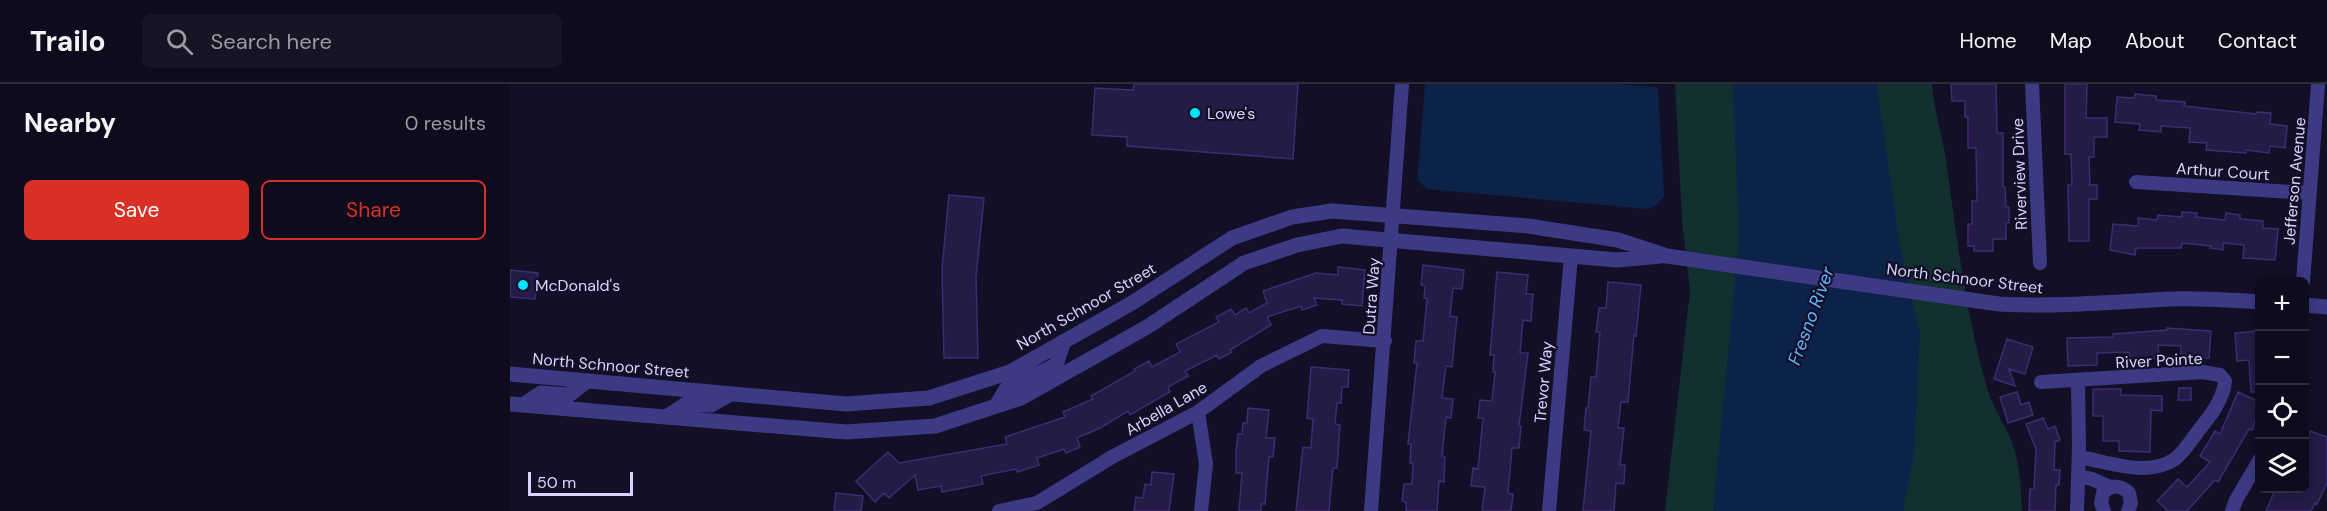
<!DOCTYPE html>
<html lang="en">
<head>
<meta charset="utf-8">
<style>
  :root { --surface:#0e0b1c; --page:#171425; --text:#f1f3f6; --muted:#9b9ba3; --line:#2e2b3b; --accent:#d93025 }
  body { margin:0; font-family:"DM Sans",sans-serif; background:var(--page); color:var(--text) }
  .controls { position:absolute; right:18px; bottom:18px; display:grid; overflow:hidden; border-radius:9px; box-shadow:0 3px 15px #0003 }
  .controls button { width:54px; height:54px; display:grid; place-items:center; padding:0; border:0; border-bottom:2px solid var(--line); background:var(--surface); color:var(--text); font:30px sans-serif }
  .scale { position:absolute; left:18px; bottom:15px; width:105px; box-sizing:border-box; padding-left:6px; border:3px solid #d9d4ff; border-top:0; font-size:16px; line-height:21px; white-space:nowrap; color:#d9d4ff; -webkit-text-stroke:4px #130f26; paint-order:stroke }
  .list { margin:0; padding:0; list-style:none }
  h2 { display:flex; justify-content:space-between; align-items:center; height:78px; margin:0; padding:0 24px; font-size:26px }
  h2 small { font-size:20px; font-weight:400; color:var(--muted) }
  .actions { display:flex; gap:12px; padding:18px 24px }
  .actions a { flex:1; padding:14px 0; border:2px solid var(--accent); border-radius:9px; text-align:center; font-size:21px; color:var(--accent) }
  .actions .main { background:var(--accent); color:#fff }
  .icon { flex:none; width:33px; height:33px; fill:none; stroke:currentColor; stroke-width:2; stroke-linecap:round; stroke-linejoin:round }
  .map { position:relative; flex:none; width:1817px; height:427px; overflow:hidden }
  header { display:flex; align-items:center; gap:36px; box-sizing:border-box; height:84px; padding:0 30px; background:var(--surface); border-bottom:2px solid var(--line) }
  header strong { font-size:28px }
  nav { display:flex; gap:33px; margin-inline-start:auto; font-size:21px }
  .search { width:420px; height:54px; background:var(--page); display:flex; align-items:center; gap:15px; box-sizing:border-box; padding:0 21px; border-radius:9px; color:var(--muted); font-size:22px }
  main { display:flex }
  aside { flex:1; background:var(--surface) }
  .map>svg:first-child { display:block }
</style>
</head>
<body>
<header>
<strong>Trailo</strong>
<div class="search"><svg class="icon" aria-label="search" viewBox="0 0 24 24"><circle cx="10" cy="10" r="6"/><path d="M15 15l6 6"/></svg>Search here</div>
<nav><a>Home</a><a>Map</a><a>About</a><a>Contact</a></nav>
</header>
<main>
<aside>
<h2>Nearby<small>0 results</small></h2>
<ul class="list">
</ul>
<div class="actions"><a class="main">Save</a><a>Share</a></div>
</aside>
<div class="map">
<svg width="1817" height="427" viewBox="0 0 1817 427">
  <rect width="100%" height="100%" fill="#130f26"/>
  <path fill="#12302f" d="M1165,0H1422C1424,26 1432,50 1436,76C1447,154 1456,234 1479,310C1485,328 1498,345 1504,364C1510,384 1511,406 1512,427H1155L1180,207L1172,136Z"/>
  <path fill="#0c2248" d="M915,0H1107L1148,3L1154,112L1148,120L1137,125L917,105L907,96Z
    M1223,0H1368V11L1391,168L1410,250L1404,368L1393,427H1203L1229,155Z"/>
  <path fill="#241b47" stroke="#3b2d73" stroke-width="1.5" d="M624,0H788L783,75L617,62V53L582,51L585,4L623,6Z
    M1441,0H1486L1487,49H1493V103H1495L1496,123H1499V139H1496V155H1483V167H1464V162H1458V140H1462V117H1467L1466,64H1458V33H1455V17H1442Z
    M1555,0H1577L1576,34H1597V53H1584V73H1579L1580,101H1587V115H1579V157H1559L1558,101H1562L1561,70H1555Z
    M1625,10L1646,12V16L1675,18L1674,22L1746,30L1747,28L1761,29L1760,40L1777,42L1775,64L1760,62L1759,69L1736,66V69L1696,66L1697,59L1679,58L1680,44L1651,42V48L1629,46L1630,40L1605,38L1607,13L1624,14Z
    M439,111L474,114L466,193L468,274H434L432,185Z
    M1672,128L1687,129L1686,133L1715,136L1716,129L1730,131V135L1753,137V144L1768,145L1765,176L1733,174L1734,161L1713,159V166L1700,164L1701,162L1672,159L1671,164H1626L1625,171L1600,166L1603,140L1628,142V134L1647,136L1648,131L1672,133Z
    M913,181L954,186L952,205L943,204L940,232L947,233L942,283L936,282L932,314L943,315L941,334L936,333L932,372L935,373L934,398L929,397L927,427H896V418L892,417L894,400H902L903,379H900L901,360H898L907,279H904L906,257H913L917,214H914L915,202L911,201Z
    M828,183L855,186L852,222L832,220V216L804,214L807,221L792,226L791,222L757,233L761,241L720,266L722,268L709,275L707,271L675,287L678,292L658,303L660,308L620,331L618,327L590,344L567,354L570,363L556,369L554,365L527,374L529,381L507,388L506,385L471,392L473,400L432,408L431,402L408,406L405,391L379,414L374,409L365,418L346,397L378,368L389,379L497,360L495,353L555,333L553,328L583,315L581,312L625,287L624,285L639,277L642,283L670,268L666,260L709,238L706,233L721,225L725,231L736,224L739,229L757,219L753,207L806,189L828,191Z
    M0,186L28,189L25,215L0,213Z
    M987,188L1018,191L1016,210H1023L1021,237L1013,236L1010,269H1018L1009,342H1011L1009,364H1002L998,409L1003,410L1001,427H972L975,403L961,402L963,384L968,385L973,334H968L970,316L982,317L985,288H983L984,271H980Z
    M1098,198L1131,201L1126,252L1124,251L1118,318H1111L1108,344H1114L1110,381H1115L1114,400L1106,399L1104,427H1073L1081,347L1074,346L1076,324H1078L1081,293H1086L1090,248H1086L1089,224H1096Z
    M1657,244L1701,247L1699,274L1671,272V262L1648,261L1649,274L1620,276L1619,268L1587,269V281L1558,282L1557,254L1603,253V250L1657,246Z
    M1749,247V308H1741L1739,276L1727,277L1725,249Z
    M1497,255L1523,263L1515,290L1499,285L1505,302L1484,295Z
    M801,283L839,286L838,303H832L831,319H827L825,340L830,341L827,384H823L819,427H786L793,363L801,364L803,335L797,334Z
    M1669,304H1681V316H1668Z
    M1583,305H1611V311L1652,312V327L1641,326L1640,368L1609,367V357H1593V332H1583Z
    M1507,308L1511,321L1519,318L1523,331L1498,339L1490,313Z
    M1728,308L1749,318V329L1742,346L1739,345L1708,398L1705,396L1677,427H1658L1647,417L1668,395L1677,403L1700,378L1690,372L1705,347L1710,350Z
    M738,324L759,326L756,354H765L763,373H759L755,420H751V427H729L732,389H726V369L728,350H732L733,339H737Z
    M1533,334L1538,345L1545,342L1550,356L1545,358L1544,386H1550L1549,401H1546L1545,427H1519L1520,405H1524L1526,365L1516,340Z
    M1800,347L1817,353V399L1807,420L1805,419L1801,427H1756L1765,406L1772,409L1774,405H1794V363Z
    M642,388L664,390L659,427H624L626,413L633,414L635,400L641,401Z
    M326,409L353,412L351,427H324Z"/>
  <g fill="none" stroke-linecap="round" stroke-linejoin="round">
    <path stroke="#3d3a85" stroke-width="14" d="M1522,0L1530,179
      M1626,98L1798,109
      M1793,198L1808,0
      M1531,298L1693,288L1710,291L1715,297C1714,313 1702,330 1692,342C1684,352 1675,367 1665,375C1637,394 1600,378 1569,373
      M688,328L696,380L691,427
      M1568,392L1582,395L1600,403
      M489,427L527,419L602,373L688,328L751,282L812,252L875,257
      M861,427L892,0
      M1039,427L1061,172
      M1567,427L1569,363L1568,297
      M1594,427L1591,419L1593,409C1601,400 1611,401 1619,409L1621,419L1618,427
      M1722,427L1726,416L1750,375"/>
    <path stroke="#3d3a85" stroke-width="15" d="M1794,221L1817,223
      M0,290L336,320L419,314L500,288L622,219L722,154L782,133L822,127L1018,142L1108,156L1157,172L1489,220C1547,223 1603,218 1661,215C1691,214 1720,216 1750,218
      M0,320L336,348L425,342L511,314L637,243L734,179L787,161L832,152L1107,176L1151,172
      M13,321L31,309L59,311L77,297
      M486,322L496,305L546,281L554,257
      M156,333L176,320L201,321L221,310"/>
  </g>
  <g fill="#00e5ff" stroke="#130f26" stroke-width="2">
    <circle cx="685" cy="29" r="6"/>
    <circle cx="13" cy="201" r="6"/>
  </g>
  <g text-anchor="middle" stroke-width="4.5" stroke-linejoin="round" paint-order="stroke">
    <g font-size="16" fill="#d9d4ff" stroke="#130f26" text-anchor="start">
      <text x="697" y="35">Lowe's</text>
      <text x="25" y="207">McDonald's</text>
    </g>
    <g font-size="16" fill="#d9d4ff" stroke="#130f26">
      <text transform="translate(1713 87) rotate(4)" y="6">Arthur Court</text>
      <text transform="translate(1509 90) rotate(-92)" y="6">Riverview Drive</text>
      <text transform="translate(1784 97) rotate(-85)" y="6">Jefferson Avenue</text>
      <text transform="translate(1455 194) rotate(7)" y="6">North Schnoor Street</text>
      <text transform="translate(861 212) rotate(-86)" y="6">Dutra Way</text>
      <text transform="translate(576 222) rotate(-30)" y="6">North Schnoor Street</text>
      <text transform="translate(1649 276) rotate(-3)" y="6">River Pointe</text>
      <text transform="translate(101 281) rotate(5)" y="6">North Schnoor Street</text>
      <text transform="translate(1033 298) rotate(-85)" y="6">Trevor Way</text>
      <text transform="translate(656 324) rotate(-30)" y="6">Arbella Lane</text>
    </g>
    <g font-size="18" font-style="italic" fill="#62b6ff" stroke="#130f26">
      <text transform="translate(1301 232) rotate(-70)" y="6">Fresno River</text>
    </g>
  </g>
</svg>
<div class="controls">
<button>+</button>
<button>−</button>
<button><svg class="icon" aria-label="locate" viewBox="0 0 24 24"><circle cx="12" cy="12" r="6"/><path d="M12 2v4M12 18v4M2 12h4M18 12h4"/></svg></button>
<button><svg class="icon" aria-label="layers" viewBox="0 0 24 24"><path d="M12 4l9 5-9 5-9-5zM3 14l9 5 9-5"/></svg></button>
</div>
<div class="scale">50 m</div>
</div>
</main>
</body>
</html>
